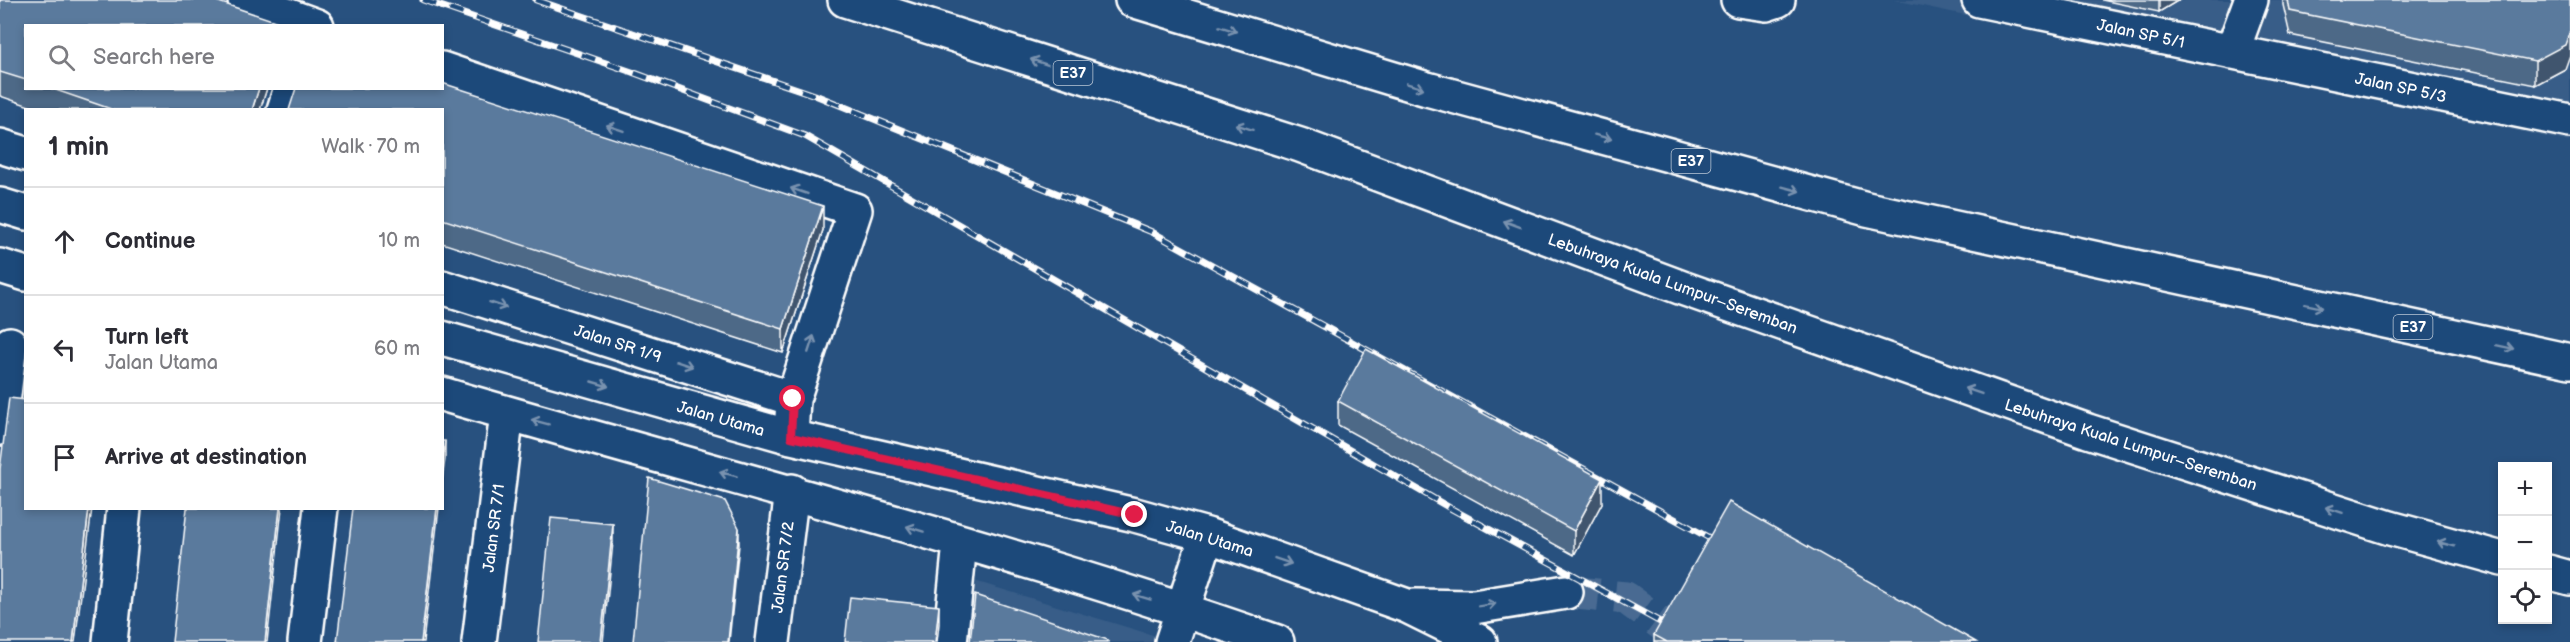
<!DOCTYPE html>
<html lang="en">
<head>
<meta charset="utf-8">
<style>
  :root { --surface:#fff; --page:#f7f7f7; --text:#2b2b33; --muted:#7c7c81; --line:#e1e1e2 }
  body { margin:0; font-family:"Balsamiq Sans",sans-serif; background:var(--page); color:var(--text) }
  .controls { position:absolute; right:18px; bottom:18px; display:grid; overflow:hidden; border-radius:0px; box-shadow:0 3px 9px #0003 }
  .controls button { width:54px; height:54px; display:grid; place-items:center; padding:0; border:0; border-bottom:2px solid var(--line); background:var(--surface); color:var(--text); font:30px sans-serif }
  .stop { position:absolute; width:18px; height:18px; margin:-14px; border:4px solid #e11d48; border-radius:50%; background:#fff }
  .stop.end { background:#e11d48; border-color:#fff; box-shadow:0 2px 6px #0008 }
  .list { margin:0; padding:0; list-style:none }
  h2 { display:flex; justify-content:space-between; align-items:center; height:78px; margin:0; padding:0 24px; font-size:26px }
  h2 small { font-size:20px; font-weight:400; color:var(--muted) }
  .list li { display:grid; grid-template-columns:39px 1fr auto; gap:18px; align-items:center; box-sizing:border-box; height:108px; padding:0 24px; border-top:2px solid var(--line) }
  .list b { display:block; font-size:22px; white-space:nowrap }
  .list p { margin:0; font-size:20px; white-space:nowrap; color:var(--muted) }
  .list em { font-size:20px; font-style:normal; color:var(--muted) }
  .icon { flex:none; width:33px; height:33px; fill:none; stroke:currentColor; stroke-width:2; stroke-linecap:round; stroke-linejoin:round }
  .map { position:relative; flex:none; width:2570px; height:642px; overflow:hidden }
  .search { position:absolute; background:var(--surface); box-shadow:0 3px 9px #0003; left:24px; top:24px; width:420px; height:66px; display:flex; align-items:center; gap:15px; box-sizing:border-box; padding:0 21px; border-radius:0px; color:var(--muted); font-size:22px }
  .panel { position:absolute; background:var(--surface); box-shadow:0 3px 9px #0003; left:24px; top:108px; width:420px; height:402px; border-radius:0px }
  .map>svg:first-child { display:block }
</style>
</head>
<body>
<div class="map">
<svg width="2570" height="642" viewBox="0 0 2570 642">
  <rect width="100%" height="100%" fill="#28517f"/>
  <filter id="ink" filterUnits="userSpaceOnUse"><feTurbulence type="fractalNoise" baseFrequency=".0167" numOctaves="2"/><feDisplacementMap in="SourceGraphic" scale="12" xChannelSelector="R" yChannelSelector="G"/><feConvolveMatrix kernelMatrix="1 2 1 2 8 2 1 2 1" color-interpolation-filters="sRGB"/></filter>
  <g filter="url(#ink)">
    <path fill="#375d88" d="M1894,0H2570V142Z
      M948,573L1176,642H942Z"/>
    <g fill="none" stroke-linecap="round" stroke-linejoin="round">
      <path stroke="#486b92" stroke-width="33" stroke-dasharray="33 16" stroke-linecap="butt" d="M1566,592L1626,598L1686,642"/>
      <defs>
        <path id="minor" d="M245,0L317,26
          M1738,0L1766,4L1778,0
          M1979,0L2570,121
          M2232,52L2251,0
          M442,69L855,210L793,399L791,437
          M284,110L291,88
          M0,146L26,154
          M0,205L26,213
          M0,266L26,274
          M442,287L793,399
          M442,338L791,437L1135,515L1207,535L1407,606L1480,642
          M442,394C721,476 1003,546 1277,642
          M0,428L10,344
          M1415,606L1474,607L1566,592
          M110,642L124,508
          M305,642L321,508
          M479,642L507,413
          M773,642L792,491
          M950,642L960,543
          M1172,642L1207,535"/>
        <path id="highway" d="M845,0L1300,145L1685,289L2088,431L2390,528L2502,559
          M1132,0L1427,89L1867,209L2570,361
          M2548,572L2570,578"/>
      </defs>
      <use href="#minor" stroke="#fff" stroke-width="38"/>
      <use href="#highway" stroke="#fff" stroke-width="38"/>
      <use href="#minor" stroke="#1f4a7a" stroke-width="33"/>
      <use href="#highway" stroke="#1f4a7a" stroke-width="33"/>
      <defs>
        <path id="rail" d="M423,0L632,72L805,136L1450,508L1697,642
          M536,0L815,95L1152,232L1724,546"/>
      </defs>
      <use href="#rail" stroke="#fff" stroke-width="7"/>
      <use href="#rail" stroke="#1f4a7a" stroke-width="4.5" stroke-dasharray="14" stroke-linecap="butt"/>
    </g>
    <path fill="#4d6987" stroke="#fff" stroke-width="1.5" d="M0,0L281,26H26V88H267L260,110H41L0,96Z
      M2102,0H2179L2159,12Z
      M2283,0H2570L2565,69L2535,85L2290,35L2283,5Z
      M442,110L823,230L783,353L442,243Z
      M1338,401L1602,503L1574,555L1338,425Z
      M1654,635L1976,642H1654Z"/>
    <path fill="#3f556e" stroke="#fff" stroke-width="1.5" d="M2159,0H2179L2159,12Z
      M2570,31V55L2565,69L2535,85V61Z
      M259,88H267L260,110H252Z
      M823,206V230L783,353V329Z
      M445,441V459L442,481V463Z
      M1602,479V503L1574,555V531Z
      M89,508H92L75,642H73Z
      M280,508H282L267,642H265Z
      M437,508H439L423,642H421Z
      M613,524V542L603,642H601Z
      M739,528V545L729,642H728Z
      M939,606V624L937,642H935Z"/>
    <path fill="#5a7a9d" stroke="#fff" stroke-width="1.5" d="M0,0H213L281,23L280,26H26V80L0,72Z
      M2288,0H2570V31L2565,45L2535,61L2290,11Z
      M442,83L823,206L783,329L442,219V110H289L296,88H442Z
      M50,88H259L252,110H114Z
      M1366,349L1602,479L1574,531L1338,401Z
      M9,398L26,400V508H89L73,642H0V469Z
      M442,441H445L442,463Z
      M649,478L725,501L739,528L728,642H633Z
      M1729,502L1976,642H1667L1654,635Z
      M187,508H280L265,642H172Z
      M353,508H437L421,642H337Z
      M551,518L613,524L601,642H538Z
      M975,595L1108,640V642H970Z
      M850,597L939,606L935,642H845Z"/>
    <defs><path id="oneway-shaft" d="M-6 0H5M1.5-3L5.5 0L1.5 3" fill="none" stroke-width="1.6" stroke-linecap="round" stroke-linejoin="round" transform="scale(1.5)"/></defs>
    <g stroke="#7992af">
      <use href="#oneway-shaft" transform="translate(1228 29) rotate(17)"/>
      <use href="#oneway-shaft" transform="translate(1039 62) rotate(-162)"/>
      <use href="#oneway-shaft" transform="translate(1415 86) rotate(17)"/>
      <use href="#oneway-shaft" transform="translate(1244 127) rotate(-162)"/>
      <use href="#oneway-shaft" transform="translate(615 128) rotate(-161)"/>
      <use href="#oneway-shaft" transform="translate(1603 137) rotate(15)"/>
      <use href="#oneway-shaft" transform="translate(1791 189) rotate(15)"/>
      <use href="#oneway-shaft" transform="translate(799 191) rotate(-161)"/>
      <use href="#oneway-shaft" transform="translate(1512 224) rotate(-160)"/>
      <use href="#oneway-shaft" transform="translate(498 305) rotate(18)"/>
      <use href="#oneway-shaft" transform="translate(2314 306) rotate(12)"/>
      <use href="#oneway-shaft" transform="translate(811 344) rotate(-72)"/>
      <use href="#oneway-shaft" transform="translate(2505 347) rotate(12)"/>
      <use href="#oneway-shaft" transform="translate(684 364) rotate(18)"/>
      <use href="#oneway-shaft" transform="translate(600 384) rotate(16)"/>
      <use href="#oneway-shaft" transform="translate(1973 391) rotate(-161)"/>
      <use href="#oneway-shaft" transform="translate(540 422) rotate(-165)"/>
      <use href="#oneway-shaft" transform="translate(728 474) rotate(-165)"/>
      <use href="#oneway-shaft" transform="translate(2334 510) rotate(-162)"/>
      <use href="#oneway-shaft" transform="translate(915 529) rotate(-163)"/>
      <use href="#oneway-shaft" transform="translate(2446 544) rotate(-165)"/>
      <use href="#oneway-shaft" transform="translate(1283 561) rotate(19)"/>
      <use href="#oneway-shaft" transform="translate(1142 597) rotate(-163)"/>
      <use href="#oneway-shaft" transform="translate(1487 605) rotate(-9)"/>
    </g>
  </g>
  <g fill="none" stroke-linecap="round" stroke-linejoin="round" filter="url(#ink)">
    <path stroke="#e11d48" stroke-width="8" d="M793,399L791,437L1135,515"/>
  </g>
  <g text-anchor="middle" stroke-width="4.5" stroke-linejoin="round" paint-order="stroke">
    <g fill="#1f4a7a" stroke="#bcc9d7" stroke-width="1.5">
      <rect x="1053.5" y="61" width="39" height="24" rx="4.5"/>
      <rect x="1671.5" y="149" width="39" height="24" rx="4.5"/>
      <rect x="2393.5" y="315" width="39" height="24" rx="4.5"/>
    </g>
    <g font-size="15" font-weight="bold" fill="#fff">
      <text x="1073" y="78">E37</text>
      <text x="1691" y="166">E37</text>
      <text x="2413" y="332">E37</text>
    </g>
    <g font-size="16" fill="#fff" stroke="#1f4a7a">
      <text transform="translate(2141 33) rotate(12)" y="6">Jalan SP 5/1</text>
      <text transform="translate(2401 87) rotate(12)" y="6">Jalan SP 5/3</text>
      <text transform="translate(1673 283) rotate(20)" y="6">Lebuhraya Kuala Lumpur–Seremban</text>
      <text transform="translate(618 343) rotate(18)" y="6">Jalan SR 1/9</text>
      <text transform="translate(721 418) rotate(16)" y="6">Jalan Utama</text>
      <text transform="translate(2131 444) rotate(18)" y="6">Lebuhraya Kuala Lumpur–Seremban</text>
      <text transform="translate(493 528) rotate(-83)" y="6">Jalan SR 7/1</text>
      <text transform="translate(1210 538) rotate(17)" y="6">Jalan Utama</text>
      <text transform="translate(782 567) rotate(-83)" y="6">Jalan SR 7/2</text>
    </g>
  </g>
</svg>
<div class="controls">
<button>+</button>
<button>−</button>
<button><svg class="icon" aria-label="locate" viewBox="0 0 24 24"><circle cx="12" cy="12" r="6"/><path d="M12 2v4M12 18v4M2 12h4M18 12h4"/></svg></button>
</div>
<div class="stop" style="left:793px;top:399px"></div>
<div class="stop end" style="left:1135px;top:515px"></div>
<div class="search"><svg class="icon" aria-label="search" viewBox="0 0 24 24"><circle cx="10" cy="10" r="6"/><path d="M15 15l6 6"/></svg>Search here</div>
<section class="panel">
<h2>1 min<small>Walk · 70 m</small></h2>
<ul class="list">
<li><svg class="icon" aria-label="ahead" viewBox="0 0 24 24"><path d="M12 20V5M6 11l6-6 6 6"/></svg><div><b>Continue</b></div><em>10 m</em></li>
<li><svg class="icon" aria-label="left" viewBox="0 0 24 24"><path d="M17 20v-9H6M10 6l-5 5 5 5"/></svg><div><b>Turn left</b><p>Jalan Utama</p></div><em>60 m</em></li>
<li><svg class="icon" aria-label="arrive" viewBox="0 0 24 24"><path d="M6 21V4h12l-3 4 3 4H6"/></svg><div><b>Arrive at destination</b></div></li>
</ul>
</section>
</div>
</body>
</html>
